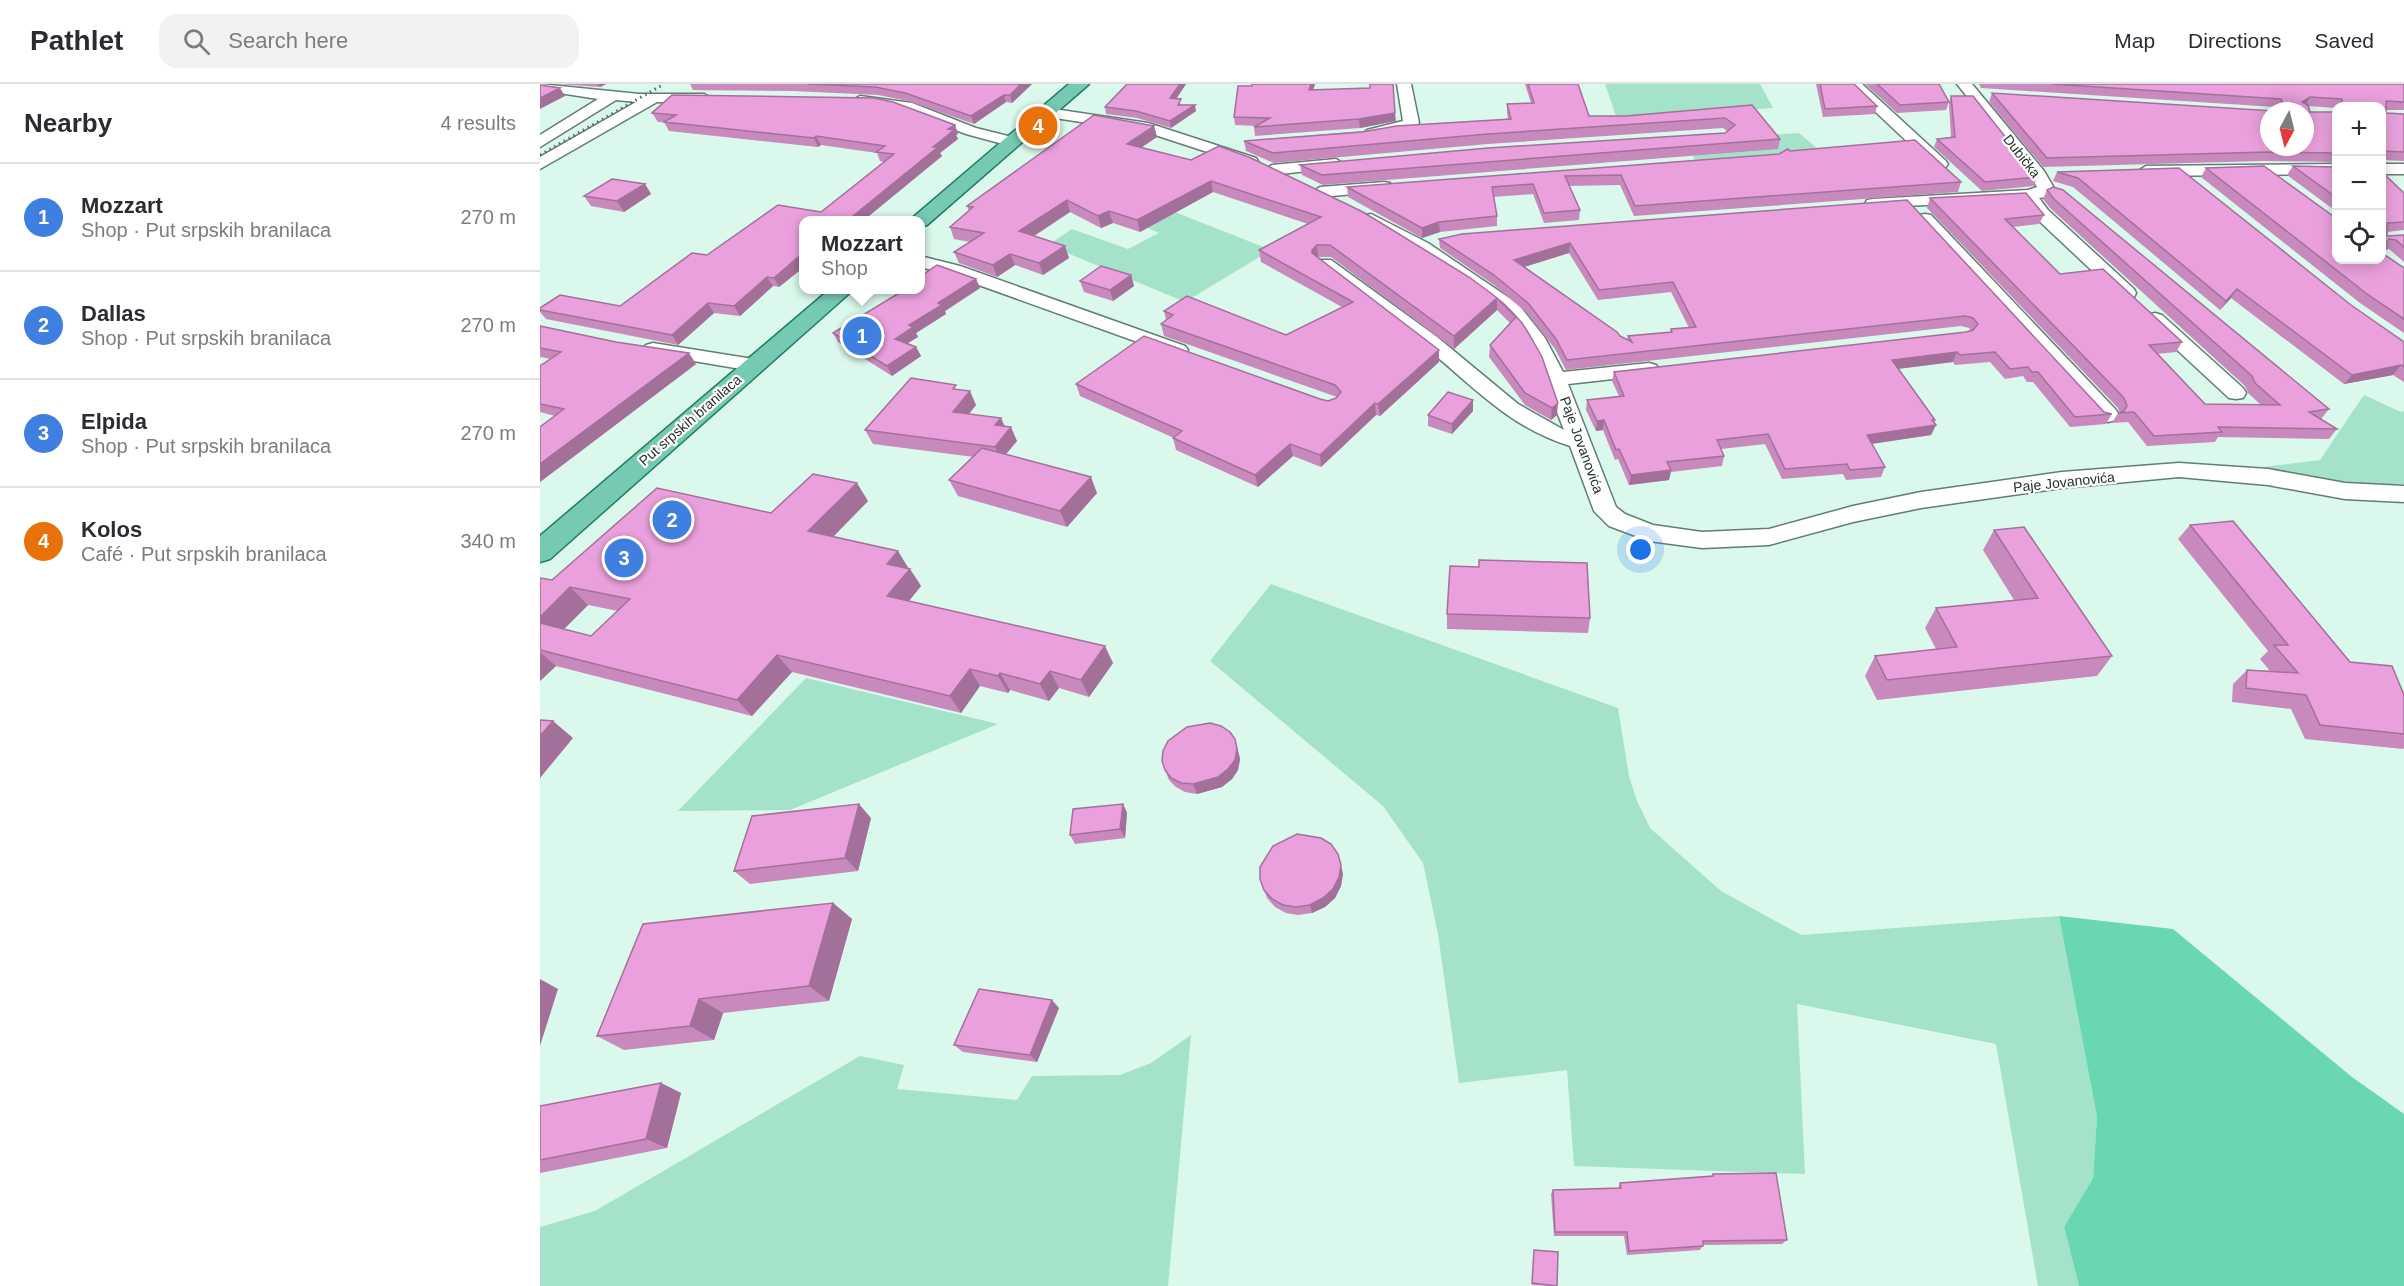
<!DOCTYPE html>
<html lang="en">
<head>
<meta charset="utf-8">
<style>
  :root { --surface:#fff; --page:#f2f2f3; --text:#2b2b33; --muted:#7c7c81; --line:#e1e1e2; --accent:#0b8043 }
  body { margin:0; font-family:Arial,sans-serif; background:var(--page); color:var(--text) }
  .controls { position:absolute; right:18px; top:18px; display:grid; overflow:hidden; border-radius:12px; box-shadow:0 3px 15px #0003 }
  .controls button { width:54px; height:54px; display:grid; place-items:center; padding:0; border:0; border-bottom:2px solid var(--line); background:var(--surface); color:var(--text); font:30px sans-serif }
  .compass { position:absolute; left:1720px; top:18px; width:54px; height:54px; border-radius:50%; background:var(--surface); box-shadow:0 3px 15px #0003; rotate:187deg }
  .you { position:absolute; left:1101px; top:466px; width:21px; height:21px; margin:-15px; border:4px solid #fff; border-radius:50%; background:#1a73e8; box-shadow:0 0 0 9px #1a73e833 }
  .badge { display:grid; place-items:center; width:39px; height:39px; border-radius:50%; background:var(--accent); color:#fff; font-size:20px; font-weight:700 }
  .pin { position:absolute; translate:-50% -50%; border:3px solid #fff; box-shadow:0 2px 6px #0006 }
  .popup { position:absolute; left:259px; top:132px; width:126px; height:78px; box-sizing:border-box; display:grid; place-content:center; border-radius:12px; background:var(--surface); filter:drop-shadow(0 2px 4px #0005); font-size:20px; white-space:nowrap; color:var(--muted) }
  .popup b { font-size:22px; color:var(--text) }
  .popup::after { content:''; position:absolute; left:50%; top:100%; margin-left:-12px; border:12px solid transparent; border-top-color:var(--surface) }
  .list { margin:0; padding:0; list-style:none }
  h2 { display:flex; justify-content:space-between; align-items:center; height:78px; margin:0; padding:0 24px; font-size:26px }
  h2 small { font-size:20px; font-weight:400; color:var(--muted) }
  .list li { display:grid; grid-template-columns:39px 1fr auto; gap:18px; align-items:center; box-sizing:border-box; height:108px; padding:0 24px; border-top:2px solid var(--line) }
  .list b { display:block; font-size:22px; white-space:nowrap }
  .list p { margin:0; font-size:20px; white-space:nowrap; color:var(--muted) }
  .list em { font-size:20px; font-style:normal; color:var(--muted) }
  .icon { flex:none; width:33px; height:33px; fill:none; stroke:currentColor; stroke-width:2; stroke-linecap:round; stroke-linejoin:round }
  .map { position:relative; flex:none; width:1864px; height:1202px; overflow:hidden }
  header { display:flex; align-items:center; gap:36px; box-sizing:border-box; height:84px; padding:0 30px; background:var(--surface); border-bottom:2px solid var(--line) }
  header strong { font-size:28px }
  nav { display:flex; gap:33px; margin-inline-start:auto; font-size:21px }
  .search { width:420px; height:54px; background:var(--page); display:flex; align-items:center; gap:15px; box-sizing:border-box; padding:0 21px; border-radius:18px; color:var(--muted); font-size:22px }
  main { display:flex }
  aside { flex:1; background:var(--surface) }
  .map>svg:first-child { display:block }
</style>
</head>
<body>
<header>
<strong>Pathlet</strong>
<div class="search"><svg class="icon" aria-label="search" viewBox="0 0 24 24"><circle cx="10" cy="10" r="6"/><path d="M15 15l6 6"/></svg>Search here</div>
<nav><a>Map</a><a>Directions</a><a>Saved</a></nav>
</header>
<main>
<aside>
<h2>Nearby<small>4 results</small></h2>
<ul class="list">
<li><span class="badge" style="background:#3f7fe0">1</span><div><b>Mozzart</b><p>Shop · Put srpskih branilaca</p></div><em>270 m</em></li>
<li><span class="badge" style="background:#3f7fe0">2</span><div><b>Dallas</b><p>Shop · Put srpskih branilaca</p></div><em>270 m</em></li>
<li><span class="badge" style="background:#3f7fe0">3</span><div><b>Elpida</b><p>Shop · Put srpskih branilaca</p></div><em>270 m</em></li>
<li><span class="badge" style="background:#e8710a">4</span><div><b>Kolos</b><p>Café · Put srpskih branilaca</p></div><em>340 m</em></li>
</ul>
</aside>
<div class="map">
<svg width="1864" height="1202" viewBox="0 0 1864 1202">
  <rect width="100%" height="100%" fill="#daf8eb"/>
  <path fill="#a5e2ca" d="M1065,0H1220L1233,24L1077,35Z
    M1259,49L1279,66L1155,76L1145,57Z
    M617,121L731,166L645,218L508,161L532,145L588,165L619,149L590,136Z
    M1824,311L1861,328L1864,327V400C1817,404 1770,393 1723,383L1780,376Z
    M731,500L1078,624L1089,692L1097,717L1110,744L1181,807L1261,851L1519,832L1557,1033L1553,1094L1524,1143L1539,1202H1498L1456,960L1257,920L1265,1090L1034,1082L1027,986L919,999L898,850L883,779L843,722L670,577Z
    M266,594L458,640L250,726L138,727Z
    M651,951L628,1202H0V1143L55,1127L320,972L364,981L357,1005L477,1016L492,992L580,991L611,979Z"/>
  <path fill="#69d7b2" d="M1519,832L1633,845L1812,993L1864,1030V1202H1539L1524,1143L1553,1094L1557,1033Z"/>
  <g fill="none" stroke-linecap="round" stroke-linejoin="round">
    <defs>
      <path id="minor" d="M0,0L99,10H164L171,14L164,18H117L0,85V73L96,18L76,16L0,63V51L58,15L0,6Z
        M857,0H871L879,39L870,46L832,54L827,52L824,49L827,46L863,37Z
        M1306,0H1322L1406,77L1408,80L1406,83H1394Z
        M1417,0H1432L1504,87L1514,104L1506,113L1499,114L1508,126L1594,205L1596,209L1594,213H1580L1496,134L1483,116L1327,124L1325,120L1327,116L1333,115L1488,106L1497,103L1491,92Z
        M320,12L372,19L436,44L480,55L482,58L474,63L426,50L364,26L315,19L313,16Z
        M507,24L608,39L716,74L718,77L710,82L606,48L502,32L499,29L502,26Z
        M796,75L804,80L802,83L732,91L724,86L732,81Z
        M1796,80V90L1606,92L1598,87L1606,82Z
        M1842,80H1864V90H1842Z
        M844,98L850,99L852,103L850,107L780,113L772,108L780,103Z
        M831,130L888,159L978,220L1005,254L1023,288L1109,279L1116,281L1119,285L1116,289L1109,291L1028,300L1076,423L1085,430L1113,441L1162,448L1229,445L1313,422L1381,408L1522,388L1639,379L1728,385L1805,399L1864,402V418L1805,415L1728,401L1639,393L1522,404L1381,424L1313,438L1229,461L1162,464L1109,457L1069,442L1054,427L1030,362C968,343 931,300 883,261C849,234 813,210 779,184L776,180L779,176H791L897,253L978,320L1024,346L994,270L977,243L964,228L876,167L825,139L822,135L825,131Z
        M1385,130L1391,131L1576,326L1579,331L1576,336L1568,338L1560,336L1379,139L1376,135L1379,131Z
        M380,172L420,182L645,262L648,266L645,270H631L408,190L380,183Z
        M1615,229L1622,231L1703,304L1706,309L1703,314L1696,315L1689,314L1608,239L1605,235L1608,231Z
        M113,259L213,275L220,277L223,281L220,285L213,287L106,269L103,265L106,261Z"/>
      <path id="major" d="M529,0H549L387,141L380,143V136H370Z
        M289,206H313L10,475L0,478V452Z"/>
    </defs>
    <use href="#minor" stroke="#627d73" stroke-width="3"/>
    <use href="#major" stroke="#1f7d63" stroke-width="3"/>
    <use href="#minor" fill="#fff" fill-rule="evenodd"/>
    <use href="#major" fill="#76c9b3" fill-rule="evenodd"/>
    <path stroke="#586962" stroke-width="3" stroke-dasharray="1.5 4" stroke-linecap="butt" d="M0,71L124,0"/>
  </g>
  <path fill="#c88abd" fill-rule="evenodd" d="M18,0H66L60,3Z
    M150,0H492L472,19L466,18L434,40L368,17L338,11L253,7L153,6Z
    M587,0H646L636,15L642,21L656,27L631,44L597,34L566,30L565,23Z
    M712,0H775L773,6L856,37L820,44L715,52L714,43L717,42L695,41L694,33L712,2Z
    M985,0H1038L1049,32H1086L1212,21L1240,55L1238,65L783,101L762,91L760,81L1185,49L1187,47L1183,44L948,60L734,79L706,67L704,57L968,35L967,29V20L991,19Z
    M1276,0H1314L1337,22L1335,30L1283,33Z
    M1325,0H1399L1409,18L1406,26L1357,29Z
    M1439,0H1864V26H1846V29L1864,30V77L1842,76V22H1797V25L1796,24L1768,22L1770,28H1797V78L1723,77L1503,83L1449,18L1452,9L1733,27L1735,23L1441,4Z
    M1411,12L1497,93L1494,102L1442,107L1394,63L1397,55L1411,54L1409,19Z
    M112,29L415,41L418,50L416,51L418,55L400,69L402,72L324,136H264V183L239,203L233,202L200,232L174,229L138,261L6,235L0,228V224L80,222L167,171L281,128L344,78L340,77L337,69L281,61L278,63L129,47L124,38H118Z
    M614,42L617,53L602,63L651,76L929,193L963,219L982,239L1017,331L1011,336L985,321L949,273L950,261L970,239L957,226L914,265L791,173H778L899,278L840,332L836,331L781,383L753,372L718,403L636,366L633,354H634L540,312L536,300L780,315L788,317L796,314L797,313L624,252L621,240L626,236L624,227L746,251L802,223L721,178L719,166L768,140L673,108L600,148L573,139L561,144L530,128L494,152L525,162L529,174L503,191L475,181L457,193L419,179L414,168L430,158L414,155L410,143L429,127L427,122Z
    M1250,67L1421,98L1418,108L1094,132L1080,101L1029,102L1040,126L1039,136L1004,139L993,110L953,113L957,132V142L900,148L882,154L808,113L807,103L1239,70Z
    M1753,82L1797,83V128L1747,91Z
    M1639,84L1811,221L1864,258V298L1853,291L1804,300L1691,214L1680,226L1533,103L1513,97L1517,88Z
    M1666,84L1795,135L1797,176L1842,88L1864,109V146L1847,148V152L1864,151V178L1849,165H1847L1843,170L1864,184V249L1820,219L1661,93Z
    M105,100L111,110L84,128L51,122L44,112Z
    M1507,106L1789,325L1781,335L1797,345L1789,355L1678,353L1675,358L1607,362L1588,338L1572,339L1578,329H1580L1578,324L1387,124L1390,114L1504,131L1499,140L1473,143L1520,190L1642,258L1636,268L1617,270L1665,320L1721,321L1708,309L1705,302L1510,124L1503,115Z
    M1367,116L1564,328L1572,330L1566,340L1530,343L1493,298H1487L1483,292L1465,295L1450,278L1415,281L1413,278L1358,285L1395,336L1394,339L1396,341L1391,351L1332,360L1345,383L1341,393L1306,396L1303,390L1242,395L1225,360L1181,365L1184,372L1182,382L1131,388L1129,396L1089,401L1078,375L1075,376L1063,346L1056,347L1046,326L1047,316L1079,312L1072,297L1074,288L1426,248L1431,247L1429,244L1421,242L1026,286L1015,265L987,229L954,201L900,164L899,155ZM1029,169L1058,216L1131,208L1149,244L1131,245L1130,248L1088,252L1087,256L1080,252L984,183Z
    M591,191L594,202L573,217L544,208L540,197Z
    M436,195L440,204L405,227L406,230L376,249L378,253L367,259L376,263L381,272L352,292L298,258L293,249Z
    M0,242L156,280L0,398V343L15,332L0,328V282L11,275L0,273Z
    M418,306L436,321L429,330L465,342L477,357L466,370L557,409L527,443L418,412L409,396L434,373L333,360L325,346Z
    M933,327L912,350L888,342V331Z
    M328,417L293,453L369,484L381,502L369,517L573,579L549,613L519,604L509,617L470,606L468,609L440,602L421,629L252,588L212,632L16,582L0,597V494L12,496L231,429ZM48,521L78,527L51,552L24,545Z
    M1650,441L1810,578L1864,611V664L1863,665L1765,655L1751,625L1692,618L1693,600L1707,586L1730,587L1720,575L1728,567L1638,455Z
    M1454,446L1572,572L1557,592L1337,616L1325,592L1335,572L1396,565L1385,544L1396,524L1474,516L1443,466Z
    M939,483L1050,534L1048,549L907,545V530Z
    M695,655L700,675L698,686L692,695L682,703L657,710L645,708L636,703L629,696L625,686Z
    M583,720L587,729L585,754L535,760L530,751Z
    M331,734L318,787L210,800L194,787Z
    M803,790L801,802L795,814L785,823L772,829L758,831L746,829L735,823L727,814L720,795Z
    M293,819L312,835L289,917L183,929L174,956L84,966L57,952Z
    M519,924L497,978L423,968L414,961Z
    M121,999L141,1009L127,1064L0,1089V1022Z
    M1173,1090L1247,1156L1242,1160L1163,1161L1160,1166L1087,1171L1084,1152H1014L1011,1110L1013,1106L1078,1104L1080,1099L1171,1092Z
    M994,1166L1017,1202L992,1201Z"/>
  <path fill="#a3709a" d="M58,0H66L60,3Z
    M481,0H492L472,19L470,11Z
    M640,0H646L632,21L630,14Z
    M771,0H775L770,15L769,6Z
    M20,4L25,12L0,25V14Z
    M464,11L466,18L434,40L431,32Z
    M1770,13L1765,22L1762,18Z
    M655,21L656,27L631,44L630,37Z
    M855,29L856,37L820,44L819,35Z
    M415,41L418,50L416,51L418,55L400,69L402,72L324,136H308L408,45Z
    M614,42L617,53L590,71L587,60Z
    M276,52L281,61L278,63L274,54Z
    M671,97L673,108L600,148L597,136Z
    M105,100L111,110L84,128L77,117Z
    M527,116L530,128L483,159L479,147Z
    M569,127L573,139L561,144L558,132Z
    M899,138L900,148L882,154V144Z
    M1030,159L1029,169L974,186V176Z
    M777,161L778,173L773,178L772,166Z
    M525,162L529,174L503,191L499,179Z
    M264,168V183L239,203L234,194Z
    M470,170L475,181L457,193L453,181Z
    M591,191L594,202L573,217L570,206Z
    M227,193L233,202L200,232L194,222Z
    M436,195L440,204L405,227L406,230L376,249L378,253L360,264L355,255L369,241L398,219Z
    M1697,205L1691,214L1680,226L1686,217Z
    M957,214V226L914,265V252Z
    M168,219L174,229L138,261L132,251Z
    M376,263L381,272L352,292L347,282Z
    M899,266V278L840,332L838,320Z
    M1417,268L1413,278L1348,286L1352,276Z
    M149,269L156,280L0,398V380Z
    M1861,281L1853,291L1804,300L1812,291Z
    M430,307L436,321L420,341L413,328Z
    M933,316V327L912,350V340Z
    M835,319L836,331L781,383L780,371Z
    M1018,319L1017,331L1011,336L1012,324Z
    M461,334L467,347L455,341Z
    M1064,336L1063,346L1056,347L1057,337Z
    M1396,341L1391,351L1323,361L1327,351Z
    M471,343L477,357L461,376L455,363Z
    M750,360L753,372L718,403L715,391Z
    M1131,386L1129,396L1089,401L1091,391Z
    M551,393L557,409L527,443L520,427Z
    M317,399L328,417L281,465L268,447Z
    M358,467L369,485L347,480Z
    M370,485L381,502L359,529L347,512Z
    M30,503L48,521L14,555L0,543V533Z
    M565,562L573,579L549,613L541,596Z
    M0,568L16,582L0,597Z
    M237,571L252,588L212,632L197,616Z
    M430,585L440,602L421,629L410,612Z
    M510,587L519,604L509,617L500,600Z
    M460,589L470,606L468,609L458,592Z
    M13,637L33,654L0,694V652Z
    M695,655L700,675L698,686L692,695L682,703L657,710L653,700Z
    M319,720L331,734L318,787L305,774Z
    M583,720L587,729L585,754L580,745Z
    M801,781L803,790L801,802L795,814L785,823L772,829L770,821Z
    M293,819L312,835L289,917L269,902Z
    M0,895L18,905L0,962Z
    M159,915L183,929L174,956L150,942Z
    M512,916L519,924L497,978L490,971Z
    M121,999L141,1009L127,1064L106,1055Z"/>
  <path fill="#e9a0dc" stroke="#a3709a" stroke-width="1.5" fill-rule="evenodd" d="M268,0H481L470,11H464L431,32L365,9L335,3Z
    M587,0H640L630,14L641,15L638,21H655L630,37L596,27L565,23Z
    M712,0H771L769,6L830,4V0H853L855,29L819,35L714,43L730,34L694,33L698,2H712Z
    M988,0H1038L1049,32H1086L1212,21L1240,55L782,91L760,81L948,64L1185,49L1195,41L1185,34L948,50L733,69L704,57L822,48L856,42L971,35L967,20L994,19Z
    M1280,0H1314L1337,22L1285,25Z
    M1337,0H1399L1409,18L1360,21Z
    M1512,0H1864V18L1846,17V29L1864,30V68L1842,67V22H1803L1802,15L1770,13L1762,18L1768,21L1770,28H1797V69L1728,68L1507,74L1452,9L1734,27L1736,21L1743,20L1741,15ZM1729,27H1765V63H1729Z
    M0,1L20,4L0,14Z
    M132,11L334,14L353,18L415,41L408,45L414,46L393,63H398L308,136H264V168L234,194L227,193L194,222L168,219L132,251L0,226V224L20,211L80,222L152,169L167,171L238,121L281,128L354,70L336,68L345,62L276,52L274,54L124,38L136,31L112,29Z
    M1411,12H1433L1497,93L1445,98L1397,55L1415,53Z
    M554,31L614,42L587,60L651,76L679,62L711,74L823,128L929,193L952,210L963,219L973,229L982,239L989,250L1002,273L1018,319L1012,324L985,309L950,261L976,233L957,214L914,252L790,161H777L772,166V169L899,266L838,320L835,319L780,371L750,360L715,391L633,354L642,347L536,300L604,252L780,315L788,317L796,314L801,308L795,301L621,240L633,231L624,227L647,212L746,251L813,218L719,166L781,133L671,97L597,136L569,127L558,132L527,116L479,147L525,162L499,179L470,170L453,181L414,168L444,149L410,143L433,123L427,122Z
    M1375,56L1421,98L1095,122L1081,91L1025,92L1040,126L1004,129L993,100L952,103L957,132L899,138L882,144L807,103L1239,70L1248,65L1250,67Z
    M1724,82L1797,135V176H1842V169L1864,184V235L1827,210L1666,84Z
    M1753,82L1797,83V114Z
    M1639,84L1811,221L1864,258V283L1861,281L1812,291L1697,205L1686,217L1538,94L1517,88Z
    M1842,88L1864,109V138L1847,139V152L1864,151V163L1856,156L1849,155L1847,157V165H1842Z
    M72,95L105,100L77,117L44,112Z
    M1513,103L1523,106L1789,325L1769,328L1797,345L1678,343L1682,348L1614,352L1594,328L1578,329L1584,327L1587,322L1584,314L1390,114L1486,109L1504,131L1465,135L1520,190L1563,185L1642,258L1609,261L1665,320L1740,321L1715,299L1712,292L1514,115L1507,106Z
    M1367,116L1564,328L1572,330L1535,333L1498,288H1492L1488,283L1470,285L1455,268L1420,271L1417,268L1352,276L1395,336H1392L1396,341L1327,351L1345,383L1310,386L1307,380L1245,385L1228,350L1177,356L1184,372L1127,378L1131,386L1091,391L1079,365L1076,366L1064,336L1057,337L1047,316L1084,312L1074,288L1426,248L1433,246L1438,240L1433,234L1425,232L1027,276L1016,255L988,219L954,191L899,155L922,150ZM1030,159L1059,206L1133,198L1156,243L1131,245L1132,248L1088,252L1092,258L1080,252L1077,248L974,176Z
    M397,181L436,195L398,219L402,221L369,241L373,243L355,255L376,263L347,282L293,249L364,206H381V192Z
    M561,182L591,191L570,206L540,197Z
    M0,242L76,258L149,269L0,380V343L24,325L0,320V282L21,268L0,264Z
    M371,294L416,301L413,305L430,307L413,328L461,334L455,341L471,343L455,363L325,346Z
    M908,308L933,316L912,340L888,331Z
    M442,364L551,393L520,427L409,396Z
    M273,390L317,399L268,447L358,467L347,480L370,485L347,512L565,562L541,596L510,587L500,600L460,589L458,592L430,585L410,612L237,571L197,616L0,566V539L51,552L90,515L30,503L0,533V494L12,496L117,404L231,429Z
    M1693,437L1810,578L1852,582L1864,611V650L1780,641L1766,611L1706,604L1707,586L1758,589L1734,561H1748L1650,441Z
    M1484,443L1572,572L1347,596L1335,572L1417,563L1396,524L1498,514L1454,446Z
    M939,476L1047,479L1050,534L907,530L910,482L939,483Z
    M0,636L13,637L0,652Z
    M670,639L681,642L690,648L695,655L697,665L695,676L688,685L678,693L653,700L641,699L631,694L625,686L622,677L623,667L628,657L647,643Z
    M319,720L305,774L194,787L212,732Z
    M583,720L580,745L530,751L533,725Z
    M757,750L781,754L791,760L798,770L801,781L799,793L793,805L783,814L770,821L756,823L743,821L732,815L724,806L720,795V783L733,762Z
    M293,819L269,902L159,915L150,942L57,952L103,840Z
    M439,905L512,916L490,971L414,961Z
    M121,999L106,1055L0,1076V1022Z
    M1236,1089L1247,1156L1163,1157V1162L1089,1167L1087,1148H1015L1013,1106L1081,1104L1080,1099L1173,1092V1090Z
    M994,1166L1018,1168L1017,1202L992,1199Z"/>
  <g text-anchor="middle" stroke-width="4.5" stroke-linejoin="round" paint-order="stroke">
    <g font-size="14" fill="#26322d" stroke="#fff">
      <text transform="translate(1482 72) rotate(52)" y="5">Dubička</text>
      <text transform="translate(150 336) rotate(-41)" y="5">Put srpskih branilaca</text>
      <text transform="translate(1042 361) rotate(70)" y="5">Paje Jovanovića</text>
      <text transform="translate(1524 398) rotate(-6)" y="5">Paje Jovanovića</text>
    </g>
  </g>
</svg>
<div class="controls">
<button>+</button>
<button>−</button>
<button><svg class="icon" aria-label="locate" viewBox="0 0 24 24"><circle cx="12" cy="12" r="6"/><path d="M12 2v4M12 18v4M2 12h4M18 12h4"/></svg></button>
</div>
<svg class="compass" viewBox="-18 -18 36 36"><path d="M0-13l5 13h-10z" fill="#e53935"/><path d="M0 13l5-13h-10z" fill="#7c7c81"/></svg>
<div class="you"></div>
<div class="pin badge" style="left:322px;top:252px;background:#3f7fe0">1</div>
<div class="popup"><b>Mozzart</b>Shop</div>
<div class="pin badge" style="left:132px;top:436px;background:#3f7fe0">2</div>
<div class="pin badge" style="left:84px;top:474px;background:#3f7fe0">3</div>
<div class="pin badge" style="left:498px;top:42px;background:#e8710a">4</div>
</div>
</main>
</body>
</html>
